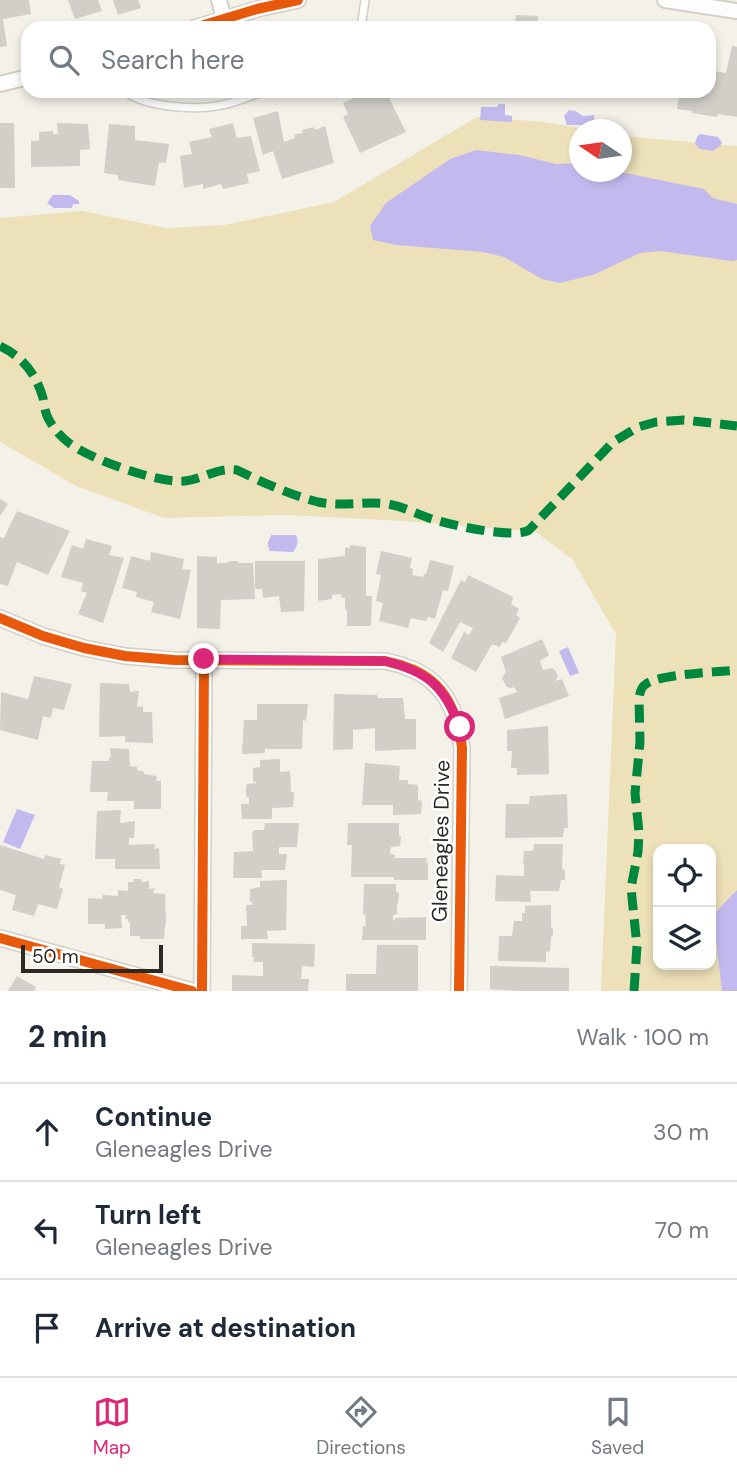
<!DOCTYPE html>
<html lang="en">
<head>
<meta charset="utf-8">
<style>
  :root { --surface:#fff; --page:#f6f6f7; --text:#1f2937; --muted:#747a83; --line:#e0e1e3; --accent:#db2777 }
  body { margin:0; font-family:"DM Sans",sans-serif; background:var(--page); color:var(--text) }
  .controls { position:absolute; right:21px; bottom:21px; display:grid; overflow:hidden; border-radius:14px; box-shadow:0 4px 10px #0003 }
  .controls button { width:63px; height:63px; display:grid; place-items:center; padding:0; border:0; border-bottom:2px solid var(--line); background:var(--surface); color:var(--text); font:35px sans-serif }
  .compass { position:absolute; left:569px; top:119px; width:63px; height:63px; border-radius:50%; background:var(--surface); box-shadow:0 4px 10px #0003; rotate:283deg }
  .scale { position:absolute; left:21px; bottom:18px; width:142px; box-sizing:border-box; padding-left:7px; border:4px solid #2b2923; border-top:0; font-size:19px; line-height:24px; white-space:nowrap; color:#2b2923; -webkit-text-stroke:5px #fff; paint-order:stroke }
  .stop { position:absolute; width:21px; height:21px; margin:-16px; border:5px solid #db2777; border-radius:50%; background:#fff }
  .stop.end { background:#db2777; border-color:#fff; box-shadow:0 2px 7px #0008 }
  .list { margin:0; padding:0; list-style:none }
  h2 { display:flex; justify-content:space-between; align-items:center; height:91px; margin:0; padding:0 28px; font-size:30px }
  h2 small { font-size:23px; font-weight:400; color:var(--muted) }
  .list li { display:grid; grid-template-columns:46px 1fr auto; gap:21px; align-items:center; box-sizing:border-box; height:98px; padding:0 28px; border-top:2px solid var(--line) }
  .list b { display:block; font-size:26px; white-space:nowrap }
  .list p { margin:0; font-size:23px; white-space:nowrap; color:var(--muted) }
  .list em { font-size:23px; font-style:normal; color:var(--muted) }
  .icon { flex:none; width:38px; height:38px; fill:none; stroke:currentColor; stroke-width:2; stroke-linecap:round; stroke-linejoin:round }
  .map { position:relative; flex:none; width:737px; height:991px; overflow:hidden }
  .search { position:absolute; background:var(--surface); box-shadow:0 4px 10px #0003; left:21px; right:21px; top:21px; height:77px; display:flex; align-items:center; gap:18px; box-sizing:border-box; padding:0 24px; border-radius:21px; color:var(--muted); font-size:26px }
  .sheet { height:385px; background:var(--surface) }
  nav { display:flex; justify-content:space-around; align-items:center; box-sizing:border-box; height:98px; border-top:2px solid var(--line); background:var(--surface); font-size:19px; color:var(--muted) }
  nav a { display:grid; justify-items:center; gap:4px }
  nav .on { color:var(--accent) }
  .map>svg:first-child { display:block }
</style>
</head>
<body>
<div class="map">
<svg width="737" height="991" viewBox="0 0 737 991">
  <rect width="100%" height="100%" fill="#f4f1e8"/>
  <path fill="#ede1b9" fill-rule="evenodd" d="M477,117L544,122L587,129L580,130V172H622V136L737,146V991H601L616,634L572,559L536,532L403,521L287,515L164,518L76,486L0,442V218L82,211L166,228L225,225L334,202ZM658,849H711V965H658Z"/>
  <path fill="#c2baee" d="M499,104H505V115L512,116V122L480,120L481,107H497Z
    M569,110L575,111L583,116L594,115V124L593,125H567L564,116Z
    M700,134L718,137L722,142L721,145L713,151L700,149L695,144L697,137Z
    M476,150L519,155L556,164L579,163L580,172H620L704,189L713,198L737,204V260L732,261L660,251L640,253L593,275L559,283L542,279L504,257L483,252L396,245L373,240L370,226L386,203L450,159Z
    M53,195H70L79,201V204H73L72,208H54L47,203Z
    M271,535H296C299,542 298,545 293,552L270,551C266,542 268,544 271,535Z
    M568,647L579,673L570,676L559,651Z
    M17,809L35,815L20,849L3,842Z
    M737,890V991H722L713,915Z"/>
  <path fill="#d1cfc8" d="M0,0H29L31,14L3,19L7,46L0,47Z
    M68,0H98L102,11L75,19Z
    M113,0H138L141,8L118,15Z
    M516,15L538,16V28H514Z
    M732,46L737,47V117L718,114L717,117L692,113V111L677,109L680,91H709V67L715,68V71L726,73Z
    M361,91H391L387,94L406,132L360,153L343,117L348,114L343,103L363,94Z
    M396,91H422V92L398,98Z
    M278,111L284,142L295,138L294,135L303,133L302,130L314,127L315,130L325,126L334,163L282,179L273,151L263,155L253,118Z
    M0,123H14L15,188H0Z
    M57,123L88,124L90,149L80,150V166L31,167V141H39V132L53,131V134H58Z
    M233,123L237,138L251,136L260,171L247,174L249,183L223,189L221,184L203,189V184L184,188L180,156L192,154L189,142L212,137L209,129Z
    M109,124L135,126V140L169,144L166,163L159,162L155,186L118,180V175L104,173Z
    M0,499L8,504L0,516Z
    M17,511L70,531L48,575L17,562L8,586L0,584V537L4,538Z
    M86,539L112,546L109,555L124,558L103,623L78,614L87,593L81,591L83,583L61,577L72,545L83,549Z
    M350,545L366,547V596H372L371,626H347V609L345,610V598H342L341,594L332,595V599L318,601V559L345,556V547L350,548Z
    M381,551L412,558L410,568L413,569L412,575L423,577L424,574H426L430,560L454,566L448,591L443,590L435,619L428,617L426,621L411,618L408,628L379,621L383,603L376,601L381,575L376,574Z
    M151,552L184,559L182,569L191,570L180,619L151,612L154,602L136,597L137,592L122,588L131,556L150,561Z
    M197,556L217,557V563H227L230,561H237L239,563H253L255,599L221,600L220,629L197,628Z
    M255,561H305L304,611L281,612L279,596L263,598L262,589H255Z
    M468,575L513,597L511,604L519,609L516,615L520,618L506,643L502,642L500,647L492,644L476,672L451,658L464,632L469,635L473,628L460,622L443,652L429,643L461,580L465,582Z
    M542,639L549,655L540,661L543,670L552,668L555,670L558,676L555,681L562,679L569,696L505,719L499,698L517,692L514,687L510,688L506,686L502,678L506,672L501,657Z
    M34,676L72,684L64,710L53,708L51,718L43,716L38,740L0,730L1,692L28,699Z
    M100,683L129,684L130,692L139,691L137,707L143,706V712H152L153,743L125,742V736L99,737Z
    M334,694L377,695L378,698H403L405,719H416V749L375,751V728L353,730V749L333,750Z
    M257,704H308L306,721L303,720L302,749H265V753L242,754L244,720H257Z
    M548,726L549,774L517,775V768H511L512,751H507V730Z
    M110,748L129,749L130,766L137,767V770L144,772V774L157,776L156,781H161V809H134V801H107L108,792H90L92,761H109V757L111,758Z
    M280,759V772L290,771L291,792H294L293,807L272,808V819H242L241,804H249V798L246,796V787L247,784L256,783V782H253V768L260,767V760Z
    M365,763L400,766L399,780H408V784L418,785V800L422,801L421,814L393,815V805H362Z
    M567,794L568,828H564L563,837L505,838L506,804H529L530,796Z
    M121,810L120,823L135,821L134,838H129V845L155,844L154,849L159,848L160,869H115V859H95L97,811Z
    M265,823H299L297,847H279V854H287L285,870H261L262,878H233L234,852L253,851L252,834L254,830H264Z
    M348,823H399V836H401L400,846L391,847L390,854L395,855V858H427L426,862L428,863V880H394V877H351L352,845H347Z
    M534,844H563L562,869L565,870V880H561L559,891H530L531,902L495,901L496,875L524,876V864H523L524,851H533Z
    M0,845L44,859L45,855L62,859L59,864L65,865L59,887L63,889L57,909L38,904L34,916L12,910L16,895L0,890Z
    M134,879H141L142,882L149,881V889L155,888L153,893L165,894L166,925H165L164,939H140V936H130V922H128V919H125L126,915H121L122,928L105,929V924H88V898L102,899L103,895L118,896V890L128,891V882H133Z
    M287,880L286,930L267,931L268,939H241V926H247L246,905H252V901L250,902V889L260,887V881Z
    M364,884H396V892L399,893L398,903L397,904V914L393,915V920L395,921V918L426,917V940H362L363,926H366L365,914L363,915Z
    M551,905V927L553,929V935L551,937L550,951L546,952V962L498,961L499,936H512L514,921H522V913H525V906Z
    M252,943L315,944L314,967L302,966L301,979H309L308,991H232V975L263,976V962H253L254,957H252Z
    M377,945H418V991H346V974H376Z
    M490,966L569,968V991H517L490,989Z
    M17,976L36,987L34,991H8Z"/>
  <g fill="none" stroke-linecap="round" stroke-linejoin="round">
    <defs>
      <path id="lane" d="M361,28L365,0
        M125,91C143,107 194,110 217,106C233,104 250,96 265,91"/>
      <path id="street" d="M219,0L224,19
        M665,0L737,11
        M194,28L257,9L298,0
        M0,84L28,77
        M0,618L43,636L84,648L125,656L174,660L385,661C392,663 400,664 406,667C443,679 458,712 462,748L459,991
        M0,938L192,991
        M202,991L204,659"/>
    </defs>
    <use href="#lane" stroke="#d1cfc7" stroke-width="10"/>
    <use href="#street" stroke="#d1cfc7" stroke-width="18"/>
    <use href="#lane" stroke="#fdfdfc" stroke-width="7"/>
    <use href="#street" stroke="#fdfdfc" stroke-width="14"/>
    <path stroke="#00873e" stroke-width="9" stroke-dasharray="18 9" stroke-linecap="butt" d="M0,346C23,357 36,374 43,398C44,404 45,412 48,418C53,428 61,437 69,443C90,459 159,484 185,481C203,479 218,467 237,470C262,482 290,495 318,502C341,507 364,501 388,504C406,507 422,517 439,521C456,526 516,539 529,530L613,442L638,427L656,422L684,420L737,426
      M634,991L637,946L631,888L638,852L639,832L635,793L640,742L639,698C640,692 641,687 646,684C660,674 718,672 737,670"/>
    <defs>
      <path id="cycleway" d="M194,28L257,9L298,0
        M0,618L43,636L84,648L125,656L174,660L385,661C392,663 400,664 406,667C443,679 458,712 462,748L459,991
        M0,938L192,991
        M202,991L204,659"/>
    </defs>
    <use href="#cycleway" stroke="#fff" stroke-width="15"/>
    <use href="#cycleway" stroke="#e8590c" stroke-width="10"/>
  </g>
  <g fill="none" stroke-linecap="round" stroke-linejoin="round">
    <path stroke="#db2777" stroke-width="9" d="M204,659L385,661C428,672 444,686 460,727"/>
  </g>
  <g text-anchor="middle" stroke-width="5" stroke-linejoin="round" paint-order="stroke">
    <g font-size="21" fill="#2b2923" stroke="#fff">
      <text transform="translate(441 841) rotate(-89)" y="7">Gleneagles Drive</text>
    </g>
  </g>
</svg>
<div class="controls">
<button><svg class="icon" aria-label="locate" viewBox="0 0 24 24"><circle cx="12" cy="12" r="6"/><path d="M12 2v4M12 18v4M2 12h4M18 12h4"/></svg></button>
<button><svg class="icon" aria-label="layers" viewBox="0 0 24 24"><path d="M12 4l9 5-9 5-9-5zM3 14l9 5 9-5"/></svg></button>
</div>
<svg class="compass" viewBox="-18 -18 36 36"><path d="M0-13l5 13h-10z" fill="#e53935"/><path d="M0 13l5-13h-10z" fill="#747a83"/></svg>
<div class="scale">50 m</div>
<div class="stop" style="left:460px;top:727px"></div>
<div class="stop end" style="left:204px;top:659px"></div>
<div class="search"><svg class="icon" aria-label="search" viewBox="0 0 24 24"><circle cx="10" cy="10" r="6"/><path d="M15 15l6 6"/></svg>Search here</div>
</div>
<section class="sheet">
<h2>2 min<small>Walk · 100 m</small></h2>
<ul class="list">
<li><svg class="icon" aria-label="ahead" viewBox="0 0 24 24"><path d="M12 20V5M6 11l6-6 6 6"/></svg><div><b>Continue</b><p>Gleneagles Drive</p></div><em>30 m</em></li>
<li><svg class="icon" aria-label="left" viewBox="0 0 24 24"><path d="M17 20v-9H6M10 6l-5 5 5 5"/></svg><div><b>Turn left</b><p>Gleneagles Drive</p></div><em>70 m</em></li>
<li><svg class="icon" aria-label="arrive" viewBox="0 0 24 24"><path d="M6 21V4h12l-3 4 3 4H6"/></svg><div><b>Arrive at destination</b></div></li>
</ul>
</section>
<nav>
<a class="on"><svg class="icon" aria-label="map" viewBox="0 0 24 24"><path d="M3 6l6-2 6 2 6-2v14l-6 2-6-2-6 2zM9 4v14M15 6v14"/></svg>Map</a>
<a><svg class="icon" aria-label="directions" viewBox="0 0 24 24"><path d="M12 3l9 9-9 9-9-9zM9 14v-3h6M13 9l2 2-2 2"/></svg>Directions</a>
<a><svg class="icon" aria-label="saved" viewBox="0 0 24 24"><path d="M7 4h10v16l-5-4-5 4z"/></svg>Saved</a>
</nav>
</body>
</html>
